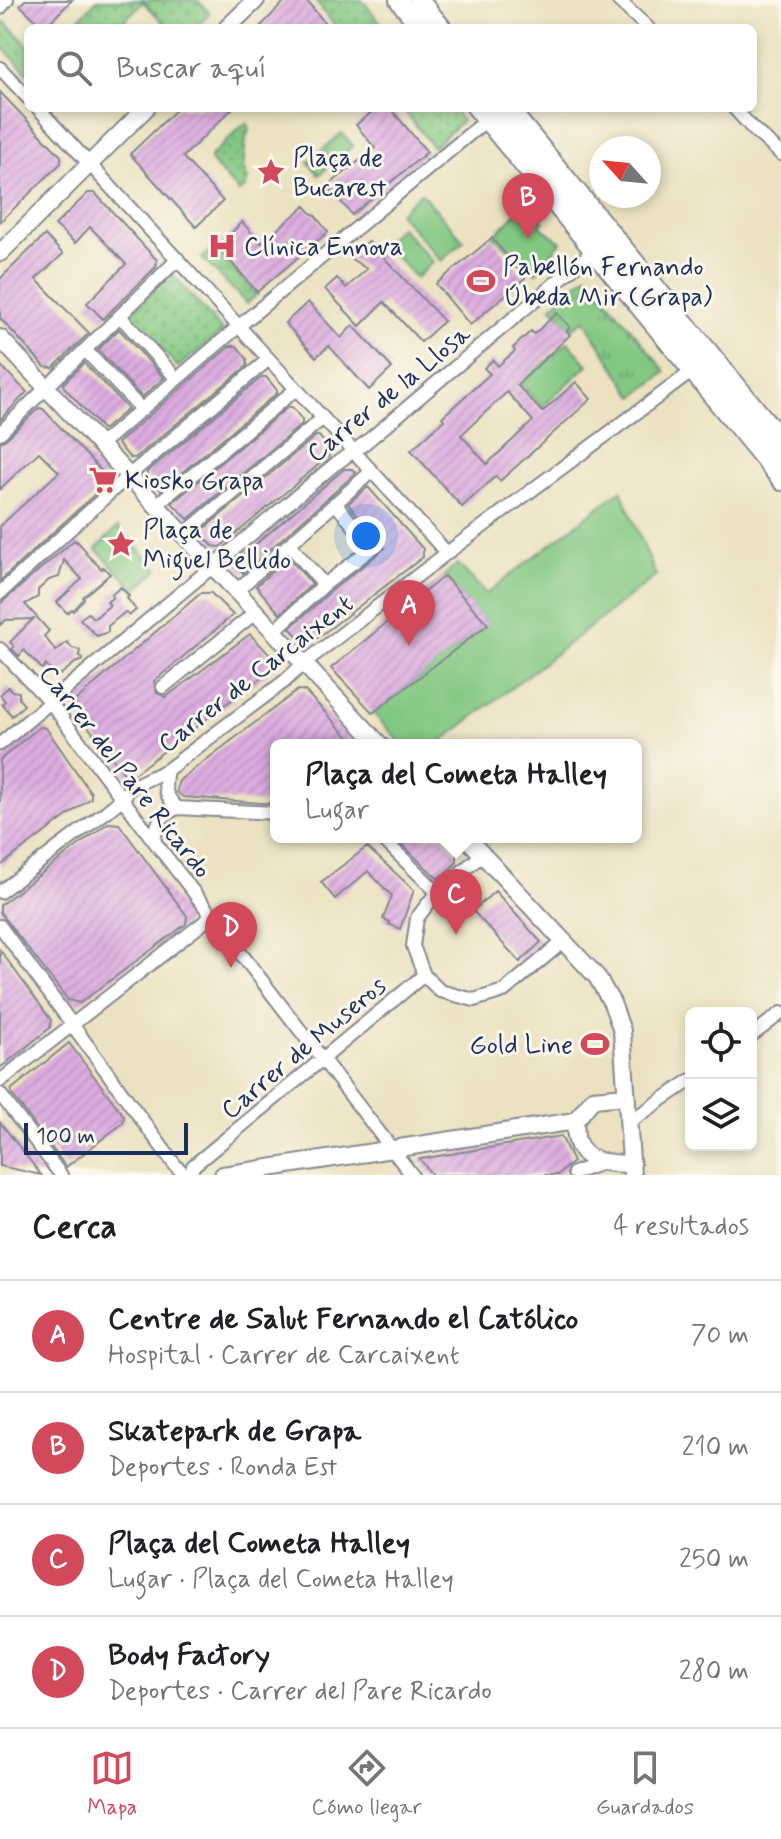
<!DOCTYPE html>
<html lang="es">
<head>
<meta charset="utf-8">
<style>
  :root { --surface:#fff; --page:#f2f2f2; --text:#202124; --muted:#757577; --line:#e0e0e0; --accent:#d1495b }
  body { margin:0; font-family:Mynerve,sans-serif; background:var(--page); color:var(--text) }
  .controls { position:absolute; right:24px; bottom:24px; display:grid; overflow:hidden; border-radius:12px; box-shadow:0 4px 12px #0003 }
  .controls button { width:72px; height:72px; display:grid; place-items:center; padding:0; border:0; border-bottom:2px solid var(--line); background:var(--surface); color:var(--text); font:40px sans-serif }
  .compass { position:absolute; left:589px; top:136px; width:72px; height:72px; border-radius:50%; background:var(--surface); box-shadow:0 4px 12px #0003; rotate:297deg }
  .scale { position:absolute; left:24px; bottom:20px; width:164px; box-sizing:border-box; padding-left:8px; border:4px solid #1b2f5e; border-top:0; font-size:22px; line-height:28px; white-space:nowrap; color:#1b2f5e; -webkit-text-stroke:6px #fbf7ec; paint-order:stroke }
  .you { position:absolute; left:366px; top:536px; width:28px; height:28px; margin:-20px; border:6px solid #fff; border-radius:50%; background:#1a73e8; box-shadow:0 0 0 12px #1a73e833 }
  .badge { display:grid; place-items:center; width:52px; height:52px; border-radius:50%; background:var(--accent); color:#fff; font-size:26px; font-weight:700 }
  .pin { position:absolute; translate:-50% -66px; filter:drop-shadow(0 2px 4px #0008) }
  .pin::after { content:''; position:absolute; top:42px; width:28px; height:24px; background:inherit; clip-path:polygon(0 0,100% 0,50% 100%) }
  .popup { position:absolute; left:270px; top:739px; width:372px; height:104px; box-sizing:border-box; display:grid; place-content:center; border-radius:12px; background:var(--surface); filter:drop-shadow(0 2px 6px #0005); font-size:26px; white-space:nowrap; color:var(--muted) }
  .popup b { font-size:30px; color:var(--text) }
  .popup::after { content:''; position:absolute; left:50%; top:100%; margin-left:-16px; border:16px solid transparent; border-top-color:var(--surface) }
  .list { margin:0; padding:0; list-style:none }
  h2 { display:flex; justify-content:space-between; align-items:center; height:104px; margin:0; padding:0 32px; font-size:34px }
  h2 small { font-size:26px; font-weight:400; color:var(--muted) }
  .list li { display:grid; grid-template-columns:52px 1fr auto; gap:24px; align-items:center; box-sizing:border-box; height:112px; padding:0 32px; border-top:2px solid var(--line) }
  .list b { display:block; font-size:30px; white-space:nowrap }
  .list p { margin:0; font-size:26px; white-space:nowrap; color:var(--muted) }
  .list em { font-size:26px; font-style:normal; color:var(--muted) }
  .icon { flex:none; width:44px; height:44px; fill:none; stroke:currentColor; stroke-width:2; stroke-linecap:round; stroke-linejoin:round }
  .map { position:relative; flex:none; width:781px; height:1175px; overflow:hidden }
  .search { position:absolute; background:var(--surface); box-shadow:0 4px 12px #0003; left:24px; right:24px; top:24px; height:88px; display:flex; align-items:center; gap:20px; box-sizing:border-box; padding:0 28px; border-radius:12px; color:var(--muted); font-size:30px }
  .sheet { height:552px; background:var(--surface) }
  nav { display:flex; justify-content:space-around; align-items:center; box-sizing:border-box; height:112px; border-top:2px solid var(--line); background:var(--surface); font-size:22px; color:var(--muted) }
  nav a { display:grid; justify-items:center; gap:4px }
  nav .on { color:var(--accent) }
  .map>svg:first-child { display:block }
</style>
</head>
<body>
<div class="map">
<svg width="781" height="1175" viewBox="0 0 781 1175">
  <defs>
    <pattern id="grass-tufts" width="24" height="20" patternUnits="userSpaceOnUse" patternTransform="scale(2)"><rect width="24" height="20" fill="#83c882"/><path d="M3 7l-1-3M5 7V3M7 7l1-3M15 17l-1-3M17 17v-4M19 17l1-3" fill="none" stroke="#6aa36e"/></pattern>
    <pattern id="park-dots" width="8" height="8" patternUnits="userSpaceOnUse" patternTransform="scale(2)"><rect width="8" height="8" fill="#83c882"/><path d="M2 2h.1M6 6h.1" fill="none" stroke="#6aa36e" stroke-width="1.8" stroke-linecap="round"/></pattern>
    <pattern id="building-hatch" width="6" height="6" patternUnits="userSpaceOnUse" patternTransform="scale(2)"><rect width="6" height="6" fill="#dcacdf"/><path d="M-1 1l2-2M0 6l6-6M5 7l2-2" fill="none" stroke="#bc94c2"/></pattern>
  </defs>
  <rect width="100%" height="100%" fill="#fbf7ec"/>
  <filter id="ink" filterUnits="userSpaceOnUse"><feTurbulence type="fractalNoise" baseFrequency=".0125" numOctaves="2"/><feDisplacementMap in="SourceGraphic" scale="16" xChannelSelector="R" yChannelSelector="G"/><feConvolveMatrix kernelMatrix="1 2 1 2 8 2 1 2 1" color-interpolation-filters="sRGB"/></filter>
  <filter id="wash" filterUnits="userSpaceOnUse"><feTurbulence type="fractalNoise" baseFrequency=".006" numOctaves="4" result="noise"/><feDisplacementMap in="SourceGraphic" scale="32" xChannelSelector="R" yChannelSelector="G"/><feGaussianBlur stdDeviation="1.8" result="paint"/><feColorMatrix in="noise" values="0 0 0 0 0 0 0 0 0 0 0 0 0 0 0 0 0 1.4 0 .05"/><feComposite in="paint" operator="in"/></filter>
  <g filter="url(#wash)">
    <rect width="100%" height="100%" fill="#ece2c1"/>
    <path fill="url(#grass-tufts)" stroke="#4f7c70" stroke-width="2" d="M342,133L353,146L319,175L308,162Z
      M213,248L257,294L247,304L202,258Z
      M587,275L666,372L634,397L584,320L572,329L551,307Z"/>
    <path fill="url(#park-dots)" stroke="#4f7c70" stroke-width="2" d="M97,0H197L209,12V15L194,28H169L143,2L117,28H70Z
      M314,0H362L385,28H337Z
      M5,22L28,45V74L0,44V28Z
      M402,108H452L462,121L433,147Z
      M247,124L250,129L246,137L243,169L248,179L245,188L239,192L211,162L210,157L243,125Z
      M171,273L223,331L178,367L130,315Z"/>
    <path fill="#83c882" stroke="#4f7c70" stroke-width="2" d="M421,193L464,241L441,261L399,213Z
      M526,203L544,221L540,226L561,242L536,273L494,236Z
      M400,227L433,262L416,278L383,243Z
      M568,342L588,365L542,407L521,384Z
      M621,490L656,576L437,745H403L373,713L487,624L444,576L458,564L486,594Z
      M118,527L158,569L136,590L96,549Z"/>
    <g id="blocks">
      <path fill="url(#building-hatch)" fill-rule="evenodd" d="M25,0H72L44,28L20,5Z
        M286,0H306L329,28H259Z
        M0,92L61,156V163L0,222Z
        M178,108H233L183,157L223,201L196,227L130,154Z
        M377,108H390L427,152L352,215L328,186L375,148L356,125Z
        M88,193H95L157,260L156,267L103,319L87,303L126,264L90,227L75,243L55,225Z
        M305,206L312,214H314L328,232L257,292L218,247L242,222L261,243Z
        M45,235L63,254L36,279L89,333L53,368L45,367L0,318V279Z
        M492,238L525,278L470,325L436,284Z
        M368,241L444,321L421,342L384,302L360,326L325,289L337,278L346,288L367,269L350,258Z
        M308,302L341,338L353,325L392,368L369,390L329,346L316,357L285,323Z
        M557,313L570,327L567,331L570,335L517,385L542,412L576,382L591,399L500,481L496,476L462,507L411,450L444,420L442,417L490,374L484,368L493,360L498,366L515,351L513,348L531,331L534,334ZM507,392L533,421L487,464L461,435Z
        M119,329L164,378L142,397L98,350Z
        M230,346H237L247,359V366L135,458H130L117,443Z
        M84,363L128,409L103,430L64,387L63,384Z
        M0,365L27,392L0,420Z
        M262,377H266L272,384L277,390V393L161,490L147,476V472Z
        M288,407H292L302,420V424L188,519L172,503Z
        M39,408L43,409L107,477V483L0,581V526L59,472L39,452L0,489V442L6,439Z
        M316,436H319L330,449L329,456L220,547L213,546L200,532Z
        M344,469H352L356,473L243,573L235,562Z
        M368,487L423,549V557L311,643L302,641L290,628L330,592L385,548L348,504Z
        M74,540L76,542L77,541L87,552L85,553L102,569L103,567L110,574L83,597L84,599L73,611L72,609L67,613L57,602L82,579L64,560L59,577L49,580L38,590V597L25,604L49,631L44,636L56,651L67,642L72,648L80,650L79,656L83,660L75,663L60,675L59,673L54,675L46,665L42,669L24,650L19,656L12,649L14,647L10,642L33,619L6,620L0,625V604Z
        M288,557L312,584L280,614L256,586Z
        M444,576L488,624L373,713L331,668Z
        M121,587L129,596L127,598L136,610L129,616L125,612L108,626V632L97,636L80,619L88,613L93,618L96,617L110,605L107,602L113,597L111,595Z
        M201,593H211L233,615L154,681L157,693L166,697L250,634L275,660L274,668L131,776L125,775L74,708L76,700Z
        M8,687L12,691L19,692V699L24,705L12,716L2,704L5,701L0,695Z
        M298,690L305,691L356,745H276V804L183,797L177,792L178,783L181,779Z
        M39,727L46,728L91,793V798L0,866V760Z
        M108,823L119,824L187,916L186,924L80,1003L68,1000L0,912V905Z
        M394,837H442L457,853V862L441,877L437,878Z
        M367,847L414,890L400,929L389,924L390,922L383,919L392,896L368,871L335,899L321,882Z
        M495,891L541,942L520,962L473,911Z
        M0,950L51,1020L50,1028L0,1068Z
        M69,1043L124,1116L123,1123L66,1167L11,1093L12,1089Z
        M0,1122L41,1175L0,1166Z
        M561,1136L573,1162L557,1175H432L420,1159Z"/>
    </g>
  </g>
  <g filter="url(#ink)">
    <use href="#blocks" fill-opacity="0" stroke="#848890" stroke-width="2"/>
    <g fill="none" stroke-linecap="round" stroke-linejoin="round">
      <defs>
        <path id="street" d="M618,0L648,28
          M0,8L7,0
          M0,68L28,98
          M38,108L447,553
          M473,108L781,484
          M734,108L753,129L781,154
          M120,316L177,379
          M85,350L142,410
          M0,433L178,259
          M100,445L239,326L484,122
          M156,505L296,389
          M183,535L323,418
          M289,544L324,585L372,548L335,503
          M236,591L372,471
          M0,593L128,476L269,359
          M274,631L324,585
          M0,649L50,702L154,841L412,1175
          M163,687L256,612
          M0,744L334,465L365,443L591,253
          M167,770C163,788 165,795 177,808L276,813
          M378,837L385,841L437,892
          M154,841C157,821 159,817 177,808
          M482,855L437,892L417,918L413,946L424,975L440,991L474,1000L504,991L564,941
          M0,892L107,811L123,798L131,787L167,770L285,681L304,663L447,553L690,373
          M0,926L175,1165L185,1175
          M751,1036L781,1013
          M0,1081L212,916
          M0,1094L61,1175
          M629,1122L691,1080
          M574,1173L602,1163
          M191,1175L193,1166L424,975"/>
        <path id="secondary" d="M227,28L256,0
          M0,253L146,108
          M0,338L380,745
          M466,837L597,977L612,1003L622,1031L632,1175
          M626,1096L593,1099L575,1121C576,1127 575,1135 577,1141C585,1165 611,1163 632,1164
          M223,1175L575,1121"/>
        <path id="primary" d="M399,0L421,28
          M419,0L442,28
          M486,108L781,467
          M508,108L781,440"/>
      </defs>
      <use href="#street" stroke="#848890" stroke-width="16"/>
      <use href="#secondary" stroke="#848890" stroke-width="20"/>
      <use href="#primary" stroke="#848890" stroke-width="22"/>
      <use href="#street" stroke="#fff" stroke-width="12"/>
      <use href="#secondary" stroke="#fff" stroke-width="16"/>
      <use href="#primary" stroke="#fff" stroke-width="18"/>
    </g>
  </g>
  <defs>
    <symbol id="sight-bare" viewBox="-9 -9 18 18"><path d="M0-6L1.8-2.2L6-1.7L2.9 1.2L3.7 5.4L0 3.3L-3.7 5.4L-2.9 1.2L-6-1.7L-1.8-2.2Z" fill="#d1495b" stroke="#fbf7ec" stroke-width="2.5" paint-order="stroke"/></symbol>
    <symbol id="hospital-bare" viewBox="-9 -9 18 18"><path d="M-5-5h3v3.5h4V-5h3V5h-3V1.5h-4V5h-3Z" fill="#d1495b" stroke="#fbf7ec" stroke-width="2.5" paint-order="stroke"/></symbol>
    <symbol id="stadium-bare" viewBox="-9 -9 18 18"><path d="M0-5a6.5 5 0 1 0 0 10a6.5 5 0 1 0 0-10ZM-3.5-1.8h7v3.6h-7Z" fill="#d1495b" stroke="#fbf7ec" stroke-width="2.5" paint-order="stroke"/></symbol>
    <symbol id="supermarket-bare" viewBox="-9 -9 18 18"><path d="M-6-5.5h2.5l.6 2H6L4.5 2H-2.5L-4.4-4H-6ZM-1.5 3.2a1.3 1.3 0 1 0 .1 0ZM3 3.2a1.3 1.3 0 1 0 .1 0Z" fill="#d1495b" stroke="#fbf7ec" stroke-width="2.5" paint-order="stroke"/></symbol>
  </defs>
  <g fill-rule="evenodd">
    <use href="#sight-bare" x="251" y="152" width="40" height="40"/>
    <use href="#hospital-bare" x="202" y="226" width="40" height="40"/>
    <use href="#stadium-bare" x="461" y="261" width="40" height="40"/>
    <use href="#supermarket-bare" x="83" y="460" width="40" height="40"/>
    <use href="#sight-bare" x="101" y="524" width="40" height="40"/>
    <use href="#stadium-bare" x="575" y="1024" width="40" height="40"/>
  </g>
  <g text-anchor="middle" stroke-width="6" stroke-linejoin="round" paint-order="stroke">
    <g font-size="26" fill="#1b2f5e" stroke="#fbf7ec" text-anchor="start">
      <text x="293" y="166">Plaça de<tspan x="293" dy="30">Bucarest</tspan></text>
      <text x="244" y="255">Clínica Ennova</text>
      <text x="503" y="275">Pabellón Fernando<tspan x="503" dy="30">Úbeda Mir (Grapa)</tspan></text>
      <text x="125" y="489">Kiosko Grapa</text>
      <text x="143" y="538">Plaça de<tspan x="143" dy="30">Miguel Bellido</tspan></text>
      <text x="573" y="1053" text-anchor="end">Gold Line</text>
    </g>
    <g font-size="26" fill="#1b2f5e" stroke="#fbf7ec">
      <text transform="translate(388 393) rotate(-39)" y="9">Carrer de la Llosa</text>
      <text transform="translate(255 673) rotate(-38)" y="9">Carrer de Carcaixent</text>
      <text transform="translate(126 771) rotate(52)" y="9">Carrer del Pare Ricardo</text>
      <text transform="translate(303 1047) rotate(-40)" y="9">Carrer de Museros</text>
    </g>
  </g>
</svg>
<div class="controls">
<button><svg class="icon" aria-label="locate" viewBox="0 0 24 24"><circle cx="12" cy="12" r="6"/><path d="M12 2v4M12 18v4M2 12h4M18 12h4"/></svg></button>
<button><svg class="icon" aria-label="layers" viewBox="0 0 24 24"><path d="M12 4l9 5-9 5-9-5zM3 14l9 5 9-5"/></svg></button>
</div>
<svg class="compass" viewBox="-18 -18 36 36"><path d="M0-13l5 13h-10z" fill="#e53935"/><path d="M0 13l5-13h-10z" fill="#757577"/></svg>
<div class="scale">100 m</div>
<div class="you"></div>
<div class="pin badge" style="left:409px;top:646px">A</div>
<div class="pin badge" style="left:528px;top:239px">B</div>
<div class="pin badge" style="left:456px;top:935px">C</div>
<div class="popup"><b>Plaça del Cometa Halley</b>Lugar</div>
<div class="pin badge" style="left:231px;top:968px">D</div>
<div class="search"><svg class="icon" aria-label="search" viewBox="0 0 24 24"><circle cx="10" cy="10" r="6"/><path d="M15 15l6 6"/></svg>Buscar aquí</div>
</div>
<section class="sheet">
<h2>Cerca<small>4 resultados</small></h2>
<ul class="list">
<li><span class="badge">A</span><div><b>Centre de Salut Fernando el Católico</b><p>Hospital · Carrer de Carcaixent</p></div><em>70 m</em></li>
<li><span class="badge">B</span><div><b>Skatepark de Grapa</b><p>Deportes · Ronda Est</p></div><em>210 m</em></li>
<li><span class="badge">C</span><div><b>Plaça del Cometa Halley</b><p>Lugar · Plaça del Cometa Halley</p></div><em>250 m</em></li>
<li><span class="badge">D</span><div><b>Body Factory</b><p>Deportes · Carrer del Pare Ricardo</p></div><em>280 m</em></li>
</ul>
</section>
<nav>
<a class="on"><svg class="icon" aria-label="map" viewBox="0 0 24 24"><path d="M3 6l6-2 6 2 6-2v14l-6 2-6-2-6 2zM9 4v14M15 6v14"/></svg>Mapa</a>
<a><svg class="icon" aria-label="directions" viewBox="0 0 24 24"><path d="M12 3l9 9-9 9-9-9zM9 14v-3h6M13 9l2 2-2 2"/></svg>Cómo llegar</a>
<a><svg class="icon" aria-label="saved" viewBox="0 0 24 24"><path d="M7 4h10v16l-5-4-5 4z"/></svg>Guardados</a>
</nav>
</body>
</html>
